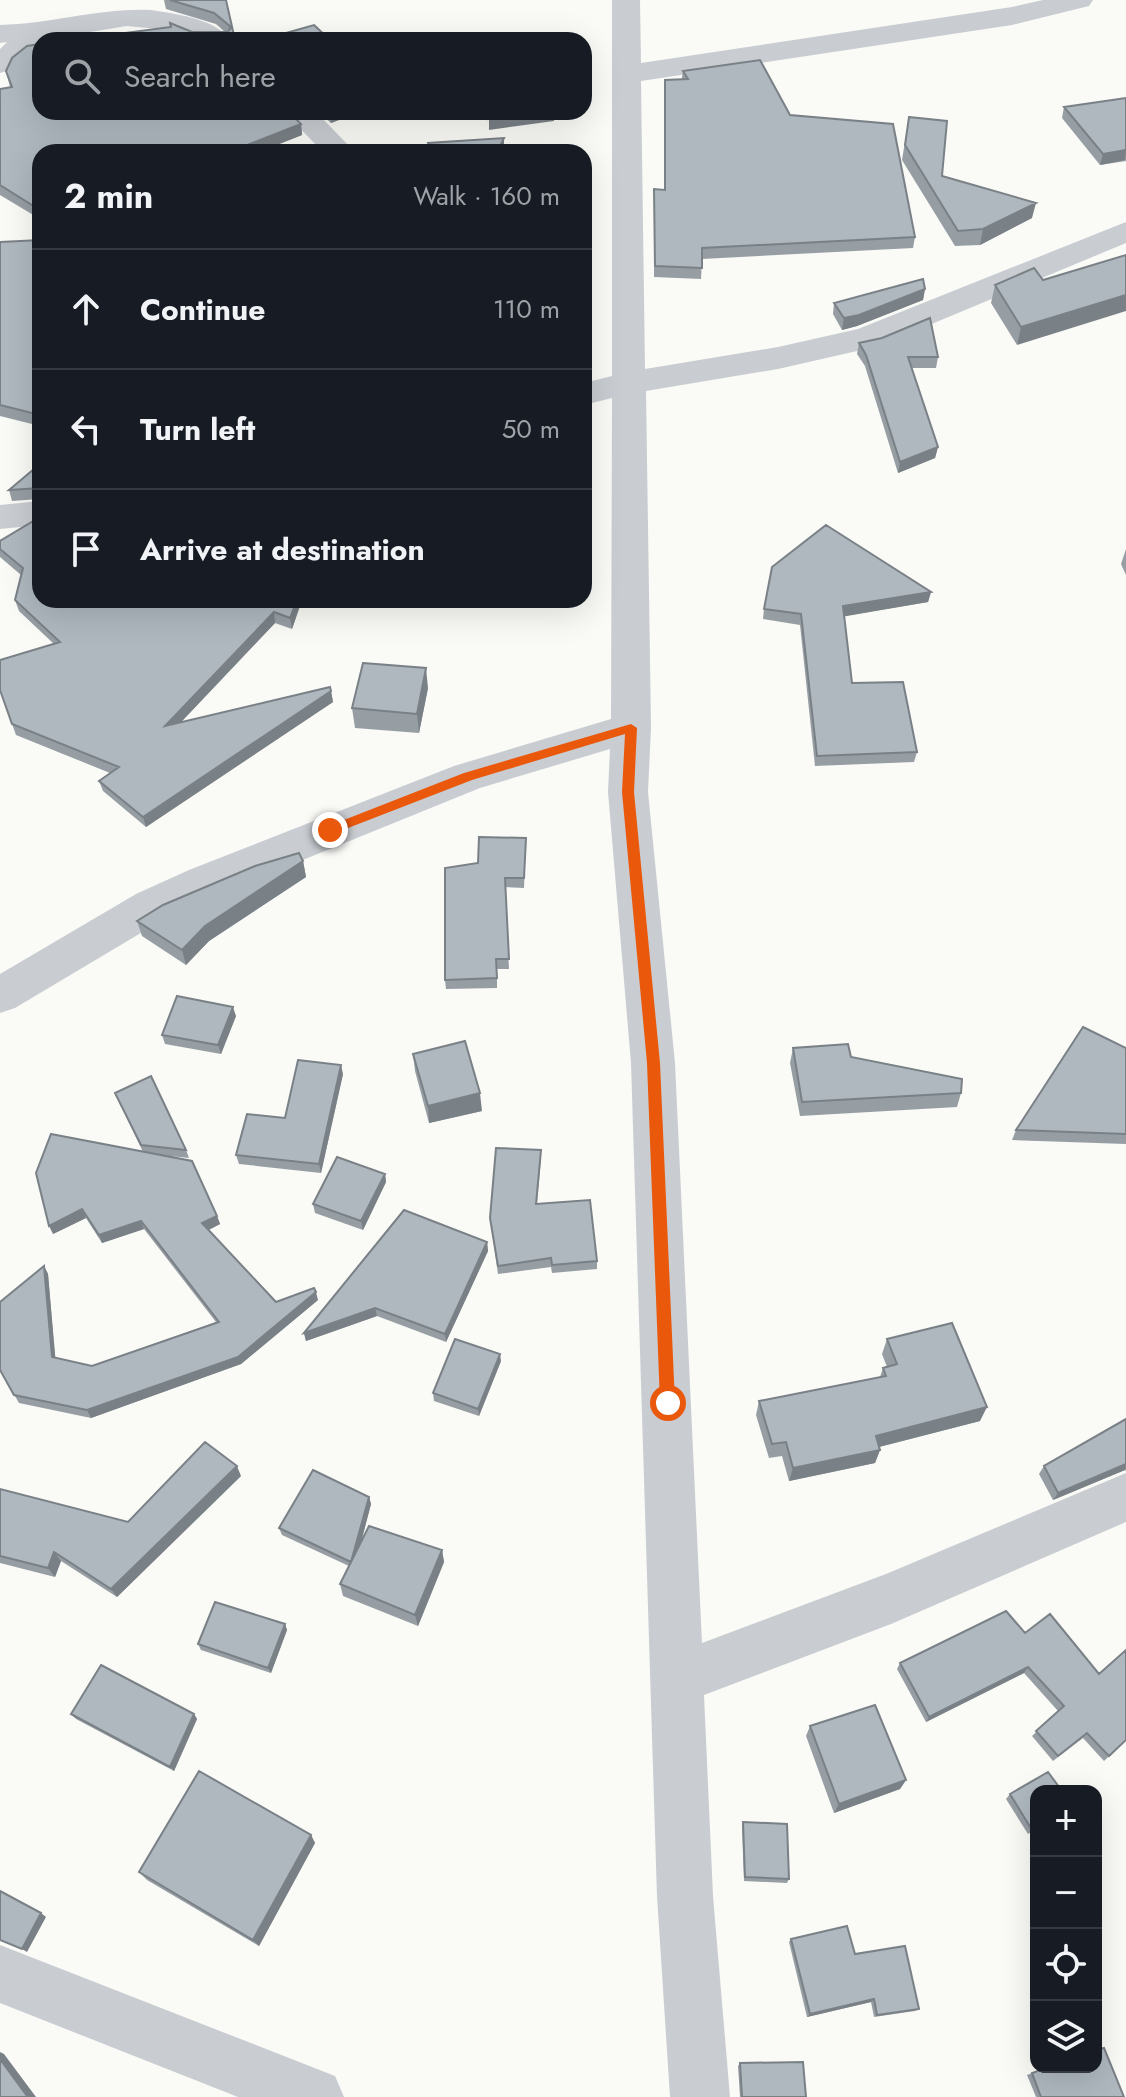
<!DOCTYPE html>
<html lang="en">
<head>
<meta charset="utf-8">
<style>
  :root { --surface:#171b24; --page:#242831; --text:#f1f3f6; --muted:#9ea1a6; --line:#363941 }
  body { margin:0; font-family:Jost,sans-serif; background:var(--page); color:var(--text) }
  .controls { position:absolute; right:24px; bottom:24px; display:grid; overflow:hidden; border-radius:16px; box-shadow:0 8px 32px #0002 }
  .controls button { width:72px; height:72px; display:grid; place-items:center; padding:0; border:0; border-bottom:2px solid var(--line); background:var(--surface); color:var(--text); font:40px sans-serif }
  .stop { position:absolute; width:24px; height:24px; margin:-18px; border:6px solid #ea580c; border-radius:50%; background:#fff }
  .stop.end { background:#ea580c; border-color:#fff; box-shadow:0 2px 8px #0008 }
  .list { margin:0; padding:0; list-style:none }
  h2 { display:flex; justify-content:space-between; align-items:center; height:104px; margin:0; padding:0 32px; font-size:34px }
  h2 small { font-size:26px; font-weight:400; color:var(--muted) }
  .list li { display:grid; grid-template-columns:52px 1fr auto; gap:24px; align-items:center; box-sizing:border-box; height:120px; padding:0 32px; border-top:2px solid var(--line) }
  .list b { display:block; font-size:30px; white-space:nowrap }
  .list em { font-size:26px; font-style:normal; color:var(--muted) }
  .icon { flex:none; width:44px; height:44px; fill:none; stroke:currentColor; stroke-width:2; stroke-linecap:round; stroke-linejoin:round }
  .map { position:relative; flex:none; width:1126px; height:2097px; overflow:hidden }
  .search { position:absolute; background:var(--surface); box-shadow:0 8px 32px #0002; left:32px; top:32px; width:560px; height:88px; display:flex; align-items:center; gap:20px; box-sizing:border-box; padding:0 28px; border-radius:24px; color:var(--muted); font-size:30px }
  .panel { position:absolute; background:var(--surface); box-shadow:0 8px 32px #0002; left:32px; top:144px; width:560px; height:464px; border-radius:24px }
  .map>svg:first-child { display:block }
</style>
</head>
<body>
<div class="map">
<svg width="1126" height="2097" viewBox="0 0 1126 2097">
  <rect width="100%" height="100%" fill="#fafaf7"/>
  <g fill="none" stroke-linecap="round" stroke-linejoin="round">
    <path fill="#c9cdd1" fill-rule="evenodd" d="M612,0H640L641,63L1012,7L1043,0H1093L1089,6L1012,25L641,81L645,369L778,347L858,329L1126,222V243L879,346L778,369L646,391L651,728L648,792L675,1063L702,1643L886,1574L1126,1473V1522L891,1624L704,1695L713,1896L730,2097H670L657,1896L631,1063L608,792L610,749L480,788L219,894L166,918L15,1008L0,1013V974L136,894L189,870L454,766L611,719L612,398L584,405V383L612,376Z
      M151,10C175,14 215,18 230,40H194L169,30L127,26L40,40V44L10,70L0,73V49L7,42L0,43V25C51,24 99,8 151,10Z
      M284,112H316L355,152H323Z
      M40,501V525L0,529V505Z
      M0,1945L335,2076L344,2097H238L0,2003Z"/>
  </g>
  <path fill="#969ea4" d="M164,0H226L235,40L192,32H225L216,24L166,9Z
    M6,71L301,124L302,135L259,152H40V219L0,195V89L10,87Z
    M683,71L790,115L915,237L913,248L702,259L701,279L654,277V189L664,190Z
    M1126,98V161L1100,165L1062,118L1064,107Z
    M319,112H360L331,123Z
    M909,117L942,176L1032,218L980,245L955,246L902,160Z
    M40,240V426L0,416V242Z
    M1043,280L1017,345L991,303L995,285Z
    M925,289L923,300L857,326L842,330L833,314L834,303Z
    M859,343L938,357L936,368H911L938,447L935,458L898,473L865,366L857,354Z
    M40,464V514L39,499L12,501L9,490Z
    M0,541L302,600L292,629L275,623L181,722L331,691L333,702L146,827L103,791L99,781L110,773L16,735L0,690L54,644L19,611L15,600L21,575L0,557Z
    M1126,549V575L1121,564Z
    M931,592L928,602L844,616L852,683L917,752L914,762L815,766L800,625L763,619L764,609Z
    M428,688L419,733L355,728L352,708Z
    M526,838L524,888L505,887L509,969H497V988L446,989L445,980L478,863Z
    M303,861L306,877L209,941L186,965L142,936L137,921Z
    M236,1016L221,1054L165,1044L162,1035Z
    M793,1048L851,1057L961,1093L957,1107L800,1116L790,1063Z
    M1126,1048V1144L1012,1140L1016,1130Z
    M413,1054L482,1111L429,1123L415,1071Z
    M343,1074L321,1173L239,1164L236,1155Z
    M115,1093L186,1150L189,1158L160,1155L217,1216L220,1224L208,1230L276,1302L318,1300L241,1364L91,1418L19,1403L0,1370L44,1266L48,1274L55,1358L92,1366L216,1322L144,1229L102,1243L86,1218L53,1234L143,1152Z
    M541,1159L537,1204L597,1261V1269L552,1273L551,1267L498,1274L490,1218Z
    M385,1174L386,1182L363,1230L315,1213L313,1204Z
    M487,1242L488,1251L446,1342L377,1316L306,1341L304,1333Z
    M887,1339L980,1421L879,1447L880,1450L875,1463L789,1481L782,1456L769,1458L756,1415L759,1401L880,1377L883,1368L887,1367L882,1354Z
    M501,1361L479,1416L434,1401L433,1393Z
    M1126,1419V1471L1125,1470L1053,1500L1039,1474L1044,1466Z
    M241,1476L117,1597L61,1561L55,1577L0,1563V1489L128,1522Z
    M369,1497L371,1504L361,1543L442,1550L444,1562L418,1626L343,1596L340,1584L349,1566L282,1535L279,1528Z
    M285,1624L287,1630L271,1673L201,1650L198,1644Z
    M1025,1633L1126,1740L1104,1761L1083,1738L1053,1761L1032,1736L1058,1711L1024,1673L926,1722L897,1669L900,1663Z
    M71,1714H194L197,1719L174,1771L76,1719Z
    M810,1726L906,1780L900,1789L834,1813L806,1736Z
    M1036,1791V1829L1028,1834L1006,1799L1010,1794Z
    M743,1822L789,1879L787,1883L744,1881L742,1826Z
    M311,1835L315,1843L259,1946L147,1880L139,1872Z
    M791,1939L855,1954L919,2009L915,2011L874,2017L871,2002L807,2017L789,1942Z
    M740,2063L806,2097H740L738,2066Z
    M1049,2067L1124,2097H1036L1027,2075Z"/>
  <path fill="#7a8186" d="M330,112H360L331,123Z
    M543,112H554V121L489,130V119Z
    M301,124L302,135L259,152H229Z
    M504,138V152H497Z
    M1126,150L1125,160L1100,165L1103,154Z
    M1036,203L1032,218L980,245L983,229Z
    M925,289L923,300L857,326L842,330L844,318Z
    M1126,295V311L1017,345L1021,327Z
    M938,447L935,458L898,473L900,462Z
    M931,592L928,602L841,617L843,606Z
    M297,600H302L292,629L290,618Z
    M274,612L275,623L167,737L165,726Z
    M426,668L428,688L419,733L417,714Z
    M331,691L333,702L146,827L143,817Z
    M303,861L306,877L209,941L186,965L182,950L205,926Z
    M233,1007L236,1016L221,1054L218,1045Z
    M341,1065L343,1074L321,1173L319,1164Z
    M480,1093L482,1111L429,1123L428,1106Z
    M385,1174L386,1182L363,1230L361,1221Z
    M82,1209L86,1218L53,1234L49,1226Z
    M217,1216L220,1224L205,1232L202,1223Z
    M141,1221L144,1229L102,1243L99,1235Z
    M487,1242L488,1251L446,1342L445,1334Z
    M44,1266L48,1274L56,1365L52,1357Z
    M316,1292L318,1300L241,1364L91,1418L87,1410Z
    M375,1308L377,1316L306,1341L304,1333Z
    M500,1354L501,1361L479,1416L478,1409Z
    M987,1407L980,1421L871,1449L876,1436Z
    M880,1450L875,1463L789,1481L793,1468Z
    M1126,1464L1125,1470L1053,1500L1058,1493Z
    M237,1466L241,1476L117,1597L111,1589Z
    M369,1497L371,1504L354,1568L352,1562Z
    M442,1550L444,1562L418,1626L415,1615Z
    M54,1552L61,1561L55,1577L48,1568Z
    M285,1624L287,1630L271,1673L268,1668Z
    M1028,1667L1024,1673L926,1722L929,1717Z
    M194,1714L197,1719L174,1771L170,1767Z
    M906,1780L900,1789L834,1813L839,1804Z
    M311,1835L315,1843L259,1946L253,1940Z
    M41,1913L46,1917L27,1952L22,1949Z
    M874,1999L871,2002L807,2017L810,2014Z
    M0,2052L4,2054L36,2097H26L0,2059Z"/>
  <path fill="#afb8bf" stroke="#7a8186" stroke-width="2" d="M170,0H226L235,40H72L171,27L170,23L192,32H228L231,27L214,13Z
    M314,25L330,40H261Z
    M40,44V112H289L301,124L229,152H40V210L0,185V89L12,87L6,71L12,58L27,46Z
    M760,60L790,115L893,124L915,237L702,248V268L655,266L654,189L665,190V80L688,79L683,71Z
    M1126,98V150L1103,154L1064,107Z
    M493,112H543L489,119Z
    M909,117L947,121L942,176L1036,203L983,229L958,231L905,145Z
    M504,138L497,152H431L428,143Z
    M40,240V415L0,405V242Z
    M1126,255V295L1021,327L995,285L1034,268L1043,280Z
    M923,279L925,289L859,315L844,318L834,303Z
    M930,318L938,357H908L938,447L900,462L866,355L859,343L882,338Z
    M40,464V513L39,488L9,490Z
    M40,517V600H297L290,618L274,612L165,726L330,687L331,691L143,817L99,781L119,767L12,724L0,690V660L60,642L15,600L23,568L0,549V541Z
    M826,525L931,592L843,606L852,683L903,682L917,752L817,756L801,614L764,609L772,567Z
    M363,663L426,668L417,714L352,708Z
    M479,837L526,838L524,878H505L509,959H496L497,978L445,980V868L478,863Z
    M299,853L303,861L205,926L182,950L137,921L163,905L255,866Z
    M177,996L233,1007L218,1045L162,1035Z
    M1083,1027L1126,1048V1134L1016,1130Z
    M465,1041L480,1093L428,1106L413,1054Z
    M848,1044L851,1057L962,1079L961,1093L802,1102L793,1048Z
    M298,1060L341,1065L319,1164L236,1155L247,1114L285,1118Z
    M151,1076L186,1150L141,1145L115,1093Z
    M51,1134L192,1161L217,1216L202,1223L276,1302L314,1288L316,1292L238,1357L87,1410L14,1395L0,1370V1302L44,1266L52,1357L92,1366L219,1322L141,1221L99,1235L82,1209L49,1226L36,1173Z
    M496,1148L541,1150L536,1204L590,1200L597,1261L552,1265L551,1258L498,1266L490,1218Z
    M337,1157L385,1174L361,1221L313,1204Z
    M404,1210L487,1242L445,1334L375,1308L304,1333Z
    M952,1323L987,1407L876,1436L880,1450L793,1468L786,1442L772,1444L759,1401L886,1376L883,1368L897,1364L887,1339Z
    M455,1339L500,1354L478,1409L433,1393Z
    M1126,1419V1464L1058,1493L1044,1466Z
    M205,1442L237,1466L111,1589L54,1552L48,1568L0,1556V1489L128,1522Z
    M313,1470L369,1497L351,1562L279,1528Z
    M369,1526L442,1550L415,1615L340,1584Z
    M215,1602L285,1624L268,1668L198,1644Z
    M1006,1611L1025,1633L1050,1614L1099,1674L1126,1650V1740L1109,1756L1087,1733L1058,1756L1036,1731L1064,1706L1028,1667L929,1717L900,1663Z
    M101,1665L194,1714L170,1767L71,1714Z
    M875,1705L906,1780L839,1804L810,1726Z
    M199,1771L311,1835L253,1940L139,1872Z
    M1048,1772L1062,1791H1036V1828L1032,1830L1010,1794Z
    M743,1822L787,1824L789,1879L745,1877Z
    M0,1891L41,1913L22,1949L0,1940Z
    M847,1926L855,1954L905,1946L919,2009L877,2015L874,1999L810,2014L791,1939Z
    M1104,2048L1124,2097H1041L1032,2073L1049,2067H1096V2050Z
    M0,2059L27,2096L26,2097H0Z
    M803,2062L806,2097H742L740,2063Z"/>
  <path fill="#ea580c" d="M631,724L637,728L634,792L660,1063L675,1403L668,1410L660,1403L647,1063L622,792L625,734L472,780L330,835L324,830L326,827L464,773Z"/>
</svg>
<div class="controls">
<button>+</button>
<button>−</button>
<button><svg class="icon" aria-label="locate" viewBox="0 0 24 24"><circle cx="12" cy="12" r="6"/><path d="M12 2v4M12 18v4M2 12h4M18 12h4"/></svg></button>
<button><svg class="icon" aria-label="layers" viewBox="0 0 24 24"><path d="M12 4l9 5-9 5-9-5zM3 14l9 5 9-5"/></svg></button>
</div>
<div class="stop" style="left:668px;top:1403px"></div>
<div class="stop end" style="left:330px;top:830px"></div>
<div class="search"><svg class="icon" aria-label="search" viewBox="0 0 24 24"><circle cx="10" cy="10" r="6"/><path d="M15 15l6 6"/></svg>Search here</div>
<section class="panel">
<h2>2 min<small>Walk · 160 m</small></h2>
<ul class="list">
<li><svg class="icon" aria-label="ahead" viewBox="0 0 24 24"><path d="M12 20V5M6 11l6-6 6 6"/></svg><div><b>Continue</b></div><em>110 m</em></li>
<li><svg class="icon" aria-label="left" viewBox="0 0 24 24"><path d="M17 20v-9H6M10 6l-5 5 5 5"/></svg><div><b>Turn left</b></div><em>50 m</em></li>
<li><svg class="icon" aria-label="arrive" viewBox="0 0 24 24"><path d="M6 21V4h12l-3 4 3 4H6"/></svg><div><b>Arrive at destination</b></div></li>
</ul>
</section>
</div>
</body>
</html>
